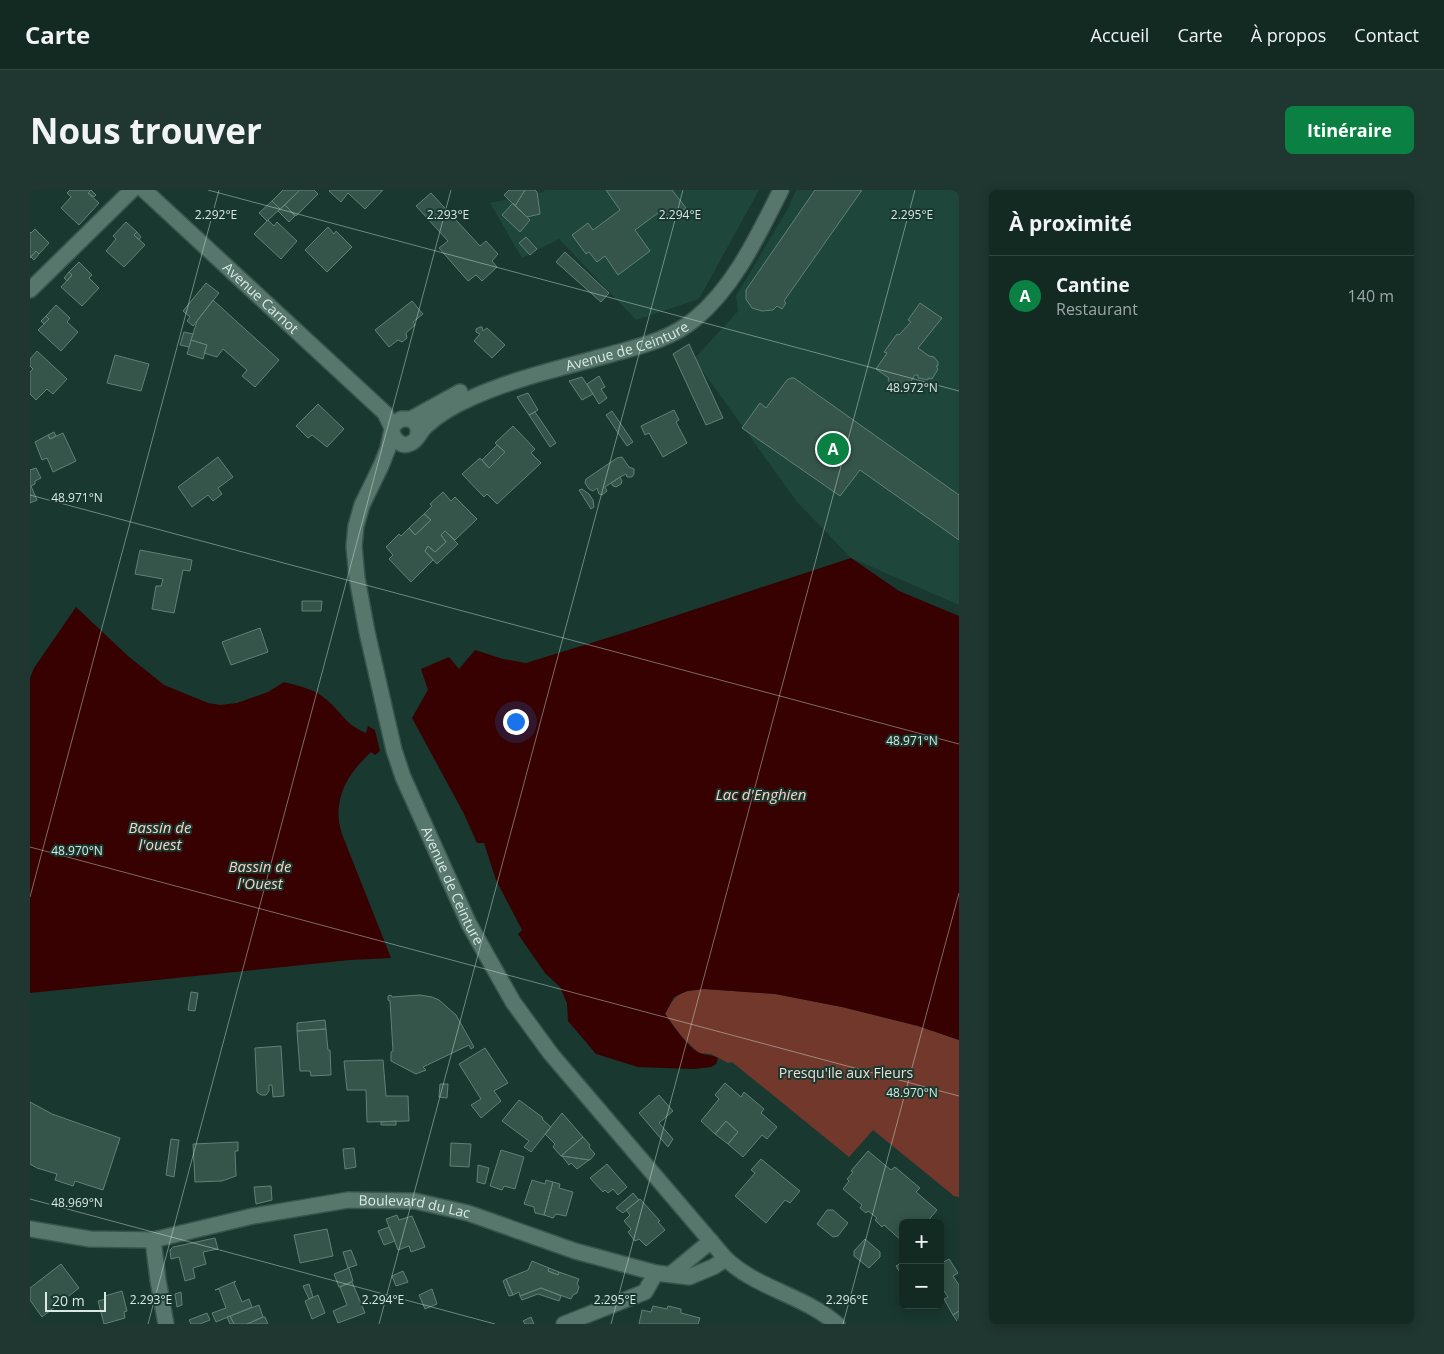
<!DOCTYPE html>
<html lang="fr">
<head>
<meta charset="utf-8">
<style>
  :root { --surface:#132a23; --page:#203630; --text:#f1f3f6; --muted:#9da7a6; --line:#324641; --accent:#0b8043 }
  body { margin:0; font-family:"Open Sans",sans-serif; background:var(--page); color:var(--text) }
  .controls { position:absolute; right:15px; bottom:15px; display:grid; overflow:hidden; border-radius:8px; box-shadow:0 2px 12px #0003 }
  .controls button { width:45px; height:45px; display:grid; place-items:center; padding:0; border:0; border-bottom:1px solid var(--line); background:var(--surface); color:var(--text); font:25px sans-serif }
  .scale { position:absolute; left:15px; bottom:12px; width:61px; box-sizing:border-box; padding-left:5px; border:2px solid #d8e9e3; border-top:0; font-size:14px; line-height:18px; white-space:nowrap; color:#d8e9e3; -webkit-text-stroke:4px #19382f; paint-order:stroke }
  .you { position:absolute; left:485px; top:531px; width:18px; height:18px; margin:-12px; border:4px solid #fff; border-radius:50%; background:#1a73e8; box-shadow:0 0 0 8px #1a73e833 }
  .badge { display:grid; place-items:center; width:32px; height:32px; border-radius:50%; background:var(--accent); color:#fff; font-size:16px; font-weight:700 }
  .pin { position:absolute; translate:-50% -50%; border:2px solid #fff; box-shadow:0 1px 5px #0006 }
  .list { margin:0; padding:0; list-style:none }
  h2 { display:flex; justify-content:space-between; align-items:center; height:65px; margin:0; padding:0 20px; font-size:21px }
  h2 small { font-size:16px; font-weight:400; color:var(--muted) }
  .list li { display:grid; grid-template-columns:32px 1fr auto; gap:15px; align-items:center; box-sizing:border-box; height:80px; padding:0 20px; border-top:1px solid var(--line) }
  .list b { display:block; font-size:19px; white-space:nowrap }
  .list p { margin:0; font-size:16px; white-space:nowrap; color:var(--muted) }
  .list em { font-size:16px; font-style:normal; color:var(--muted) }
  .map { position:relative; flex:none; width:929px; height:1134px; overflow:hidden; border-radius:8px }
  header { display:flex; align-items:center; gap:30px; box-sizing:border-box; height:70px; padding:0 25px; background:var(--surface); border-bottom:1px solid var(--line) }
  header strong { font-size:24px }
  nav { display:flex; gap:28px; margin-inline-start:auto; font-size:18px }
  .intro { display:flex; align-items:center; justify-content:space-between; box-sizing:border-box; height:120px; padding:0 30px }
  h1 { margin:0; font-size:35px }
  .button { padding:12px 22px; border-radius:8px; background:var(--accent); color:#fff; font-size:18px; font-weight:700 }
  main { display:flex; gap:30px; padding:0 30px }
  aside { flex:1; background:var(--surface); border-radius:8px; box-shadow:0 2px 12px #0003 }
  .map>svg:first-child { display:block }
</style>
</head>
<body>
<header>
<strong>Carte</strong>
<nav><a>Accueil</a><a>Carte</a><a>À propos</a><a>Contact</a></nav>
</header>
<div class="intro"><h1>Nous trouver</h1><a class="button">Itinéraire</a></div>
<main>
<div class="map">
<svg width="929" height="1134" viewBox="0 0 929 1134">
  <rect width="100%" height="100%" fill="#19382f"/>
  <path fill="#1e463b" d="M515,0H729L669,109L606,130L529,49L492,68L460,13L513,2Z
    M766,0H929V415L821,368L767,312L664,169L708,121L706,106L757,20Z"/>
  <path fill="#73382c" d="M674,799L745,804L812,817L888,836L929,850V1007L924,1006L843,940L819,967L702,872L698,873L681,864L669,863L652,847L635,824C647,802 649,802 674,799Z"/>
  <path fill="#360100" d="M821,368L869,401L929,426V850L888,836L812,817L745,804L674,799L657,801L644,807L635,824C642,834 659,859 670,863C677,866 681,864 688,868L686,874L681,877L664,879L608,877L566,864L538,831L537,813L530,797L515,783L488,744L492,740L466,690L454,653H447L433,622L382,528L398,500L391,479L419,467L429,479L445,460L473,469L496,473L590,444Z
    M46,417L98,466L134,495L178,513L190,515L207,513L238,502L254,492C269,496 285,499 297,510C312,523 316,535 336,543L338,536L345,540L350,561L345,565L341,562C317,584 301,611 312,644L361,768L320,770L0,803V488L4,478Z"/>
  <path fill="#35544a" stroke="#618177" d="M40,0H61L58,3L69,13L49,35L31,18L41,7L37,3Z
    M61,0L66,5L64,7L58,3Z
    M253,0H270L250,19L242,11Z
    M270,0H284L288,4L266,26L255,15Z
    M300,0H353L335,19L318,3L311,12L299,1Z
    M479,0H495L485,16L474,5Z
    M495,0H505L507,2L510,24L497,27L485,16Z
    M576,0H642L656,18L640,30L632,20L605,40L620,61L588,85L575,66L567,72L559,62L556,64L542,45L558,33L563,40L590,20Z
    M785,0H832L754,111L756,113L752,119L747,116L743,120L732,121L722,118L716,109V100Z
    M401,3L450,56L456,51L468,64L462,71L467,77L452,91L446,85L438,91L409,58L418,51L386,16Z
    M242,11L250,19L237,31L229,23Z
    M483,13L500,30L490,42L472,25Z
    M255,15L265,26L259,32L248,21Z
    M238,30L244,36L247,32L267,51L251,69L224,44Z
    M96,32L107,42L104,45L115,55L94,77L76,61L86,49L83,46Z
    M298,37L304,44L306,41L322,57L297,82L275,60Z
    M5,39L19,53L9,64L6,61L0,68V42L1,43Z
    M107,42L111,47L109,50L104,45Z
    M496,47L507,59L500,65L489,53Z
    M6,61L9,64L4,70L1,67Z
    M535,62L579,103L571,112L526,72Z
    M49,72L62,85L59,88L69,98L52,116L31,97L42,85L39,82Z
    M39,82L42,85L37,91L34,88Z
    M176,93L189,103L163,136L157,131L160,127L153,121Z
    M183,110L249,170L225,197L212,186L217,180L193,159L187,167L174,163L177,155L161,150L167,131Z
    M382,111L393,124L383,132L385,135L376,143L377,148L372,152L368,150L359,157L345,140Z
    M890,113L912,128L888,158L899,166L904,167L908,172V176H906L908,179L902,189L898,188V190L888,188V185H885L874,202L870,199H863L858,190L859,188L846,179L857,163L854,162L867,144L869,145L881,132L878,130Z
    M26,115L40,128L37,132L48,142L31,161L8,140L19,129L16,126Z
    M16,126L19,129L14,134L11,131Z
    M450,137H452L453,141L457,138L475,155L462,168L444,151L450,144L446,142V139Z
    M154,142L163,144L159,157L150,155Z
    M161,150L177,155L173,169L157,164Z
    M659,154L693,228L676,235L643,164Z
    M7,161L37,189L23,204L17,199L6,210L0,204V182L3,179L0,176V169Z
    M85,165L119,174L111,201L77,193Z
    M569,186L575,197L571,199L577,208L569,214L557,194Z
    M552,187L563,204L552,210L539,191Z
    M761,188H764L929,305V350L830,280L810,306L712,238L730,213L736,218L757,190Z
    M498,203L508,220L499,225L487,207Z
    M288,214L314,239L297,257L282,245L278,248L266,236Z
    M644,220L649,230L646,232L657,253L633,267L619,243L615,245L611,236Z
    M582,221L603,252L597,256L576,225Z
    M505,222L526,253L520,257L499,225Z
    M483,236L505,259L501,263L511,273L467,314L457,304L454,307L432,284L450,268L459,278L475,262L465,253Z
    M24,242L26,246L20,249L18,245Z
    M33,243L46,271L23,282L17,268L12,270L5,252L18,245L20,249Z
    M467,255L475,262L459,278L452,270Z
    M188,267L203,287L188,298L192,304L183,311L178,305L162,317L148,297Z
    M592,267L599,277L604,279V284L602,287H597L596,284L590,287L575,297L577,301L572,305L569,304L567,298L563,301L559,299L555,293L556,289L587,268Z
    M6,278L11,288L5,291V294L1,296L7,310L0,313V280Z
    M590,287L592,291L591,294L586,297L583,296L581,293Z
    M552,299L559,304L563,310L564,317L561,319L549,300Z
    M413,302L421,311L425,307L447,329L425,350L415,341L411,345L416,352L405,362L398,356L395,361L403,370L381,392L359,369L363,365L356,357L369,344L371,346L379,338L385,345L401,330L394,324L402,316L400,314Z
    M394,324L401,330L385,345L379,338Z
    M415,341L428,354L407,374L395,361L398,356L405,362L416,352L411,345Z
    M110,360L162,370L160,381L153,380L144,423L122,419L126,396H131L133,389L105,384Z
    M272,411H292L291,421H272Z
    M230,438L238,462L201,475L192,452Z
    M161,802L168,803L165,821L158,820Z
    M361,805L362,807L390,805L402,807L409,810L426,825L444,857L441,859L439,855L393,877L396,880L386,884L361,871V862L363,861L360,811L358,810V806Z
    M295,830L296,839L267,841V833Z
    M296,839L298,860H300L301,885L281,886L280,881H270L267,841Z
    M251,856L254,906L243,907L242,895H239V901L236,905H231L227,902L225,858Z
    M455,858L478,893L464,901L471,911L451,928L441,915L451,909L429,874Z
    M353,870L356,906H378L379,931L337,932L336,900H317L314,871Z
    M695,893L711,907L714,902L734,919L731,923L747,937L737,949L732,945L713,967L698,954L708,942L696,931L685,944L671,931L689,909L685,905Z
    M410,894H418L417,908L409,907Z
    M629,905L643,921L629,933L643,949L638,957L609,923Z
    M489,910L512,927L513,930L521,937L501,962L494,957L499,951L472,931Z
    M0,912L22,924L90,948L73,1000L45,991L43,996L25,990L27,984L7,978L0,974Z
    M532,923L553,947L531,966L523,957L525,954L515,944Z
    M366,931V935H351V932Z
    M696,931L708,942L698,954L685,944Z
    M553,947L560,955L559,957L565,964L560,970L531,966Z
    M141,949L149,950L144,987L136,985Z
    M208,952V961H205L206,986L192,991L165,992L163,954Z
    M421,953L441,954L439,977L420,976Z
    M324,958L326,977L315,979L313,959Z
    M471,960L494,967L485,999L474,996L472,1000L460,996Z
    M838,961L861,980L865,977L890,998L886,1002L907,1020L896,1033H873L872,1051L854,1035L852,1037L845,1030L847,1028L838,1021L836,1023L830,1018L832,1015L813,999L819,991L817,989L823,982L821,981Z
    M532,966L559,970L547,979L541,973L539,975Z
    M731,969L770,1001L760,1013L755,1010L736,1033L705,1006L725,983L721,980Z
    M577,974L597,997L588,1005L583,999L578,1003L575,1000L573,1002L560,988Z
    M448,975L459,978L455,994L447,992Z
    M502,990L515,994L516,990L523,992L514,1025L505,1023L504,1017L494,1014Z
    M523,992L530,994L529,998L543,1002L536,1026L526,1024L523,1028L514,1025Z
    M241,996L242,1010L226,1014L224,997Z
    M603,1003L609,1010L593,1023L586,1018Z
    M610,1009L630,1031L628,1032L635,1040L616,1056L609,1049L605,1051L598,1042L601,1039L594,1031L600,1025L596,1020Z
    M797,1020H803L818,1033L808,1046L803,1047L787,1034Z
    M367,1025L369,1030L382,1026L395,1057L381,1062L379,1056L368,1060L356,1029Z
    M359,1037L365,1051L354,1055L348,1041Z
    M297,1039L303,1066L270,1073L264,1045Z
    M185,1048L188,1059L173,1062L176,1074L163,1078L165,1088L155,1091L149,1067L141,1069L140,1060L143,1057Z
    M835,1049L850,1062V1067L839,1078L824,1066V1061Z
    M321,1060L327,1075L318,1078L313,1062Z
    M919,1069L928,1083L923,1086L929,1095V1121L923,1125L914,1109L918,1107L910,1095V1074Z
    M502,1071L519,1078L518,1081L528,1085L529,1082L549,1089L547,1094L549,1097L547,1103L543,1105L541,1109L511,1098L490,1106L489,1102L483,1105L476,1089L498,1080Z
    M873,1072V1087L866,1076Z
    M31,1074L49,1098L12,1127L0,1110V1098Z
    M319,1078L323,1091L309,1097L304,1084Z
    M519,1078L529,1082L528,1085L518,1081Z
    M373,1081L378,1092L366,1096L362,1086Z
    M476,1089L483,1105L479,1106L473,1091Z
    M206,1091L204,1093L212,1112L219,1109L222,1117L186,1132L182,1123L196,1118L189,1099L185,1100Z
    M322,1092L335,1123L308,1133L303,1121L317,1115L310,1097Z
    M279,1094L283,1107L279,1109L273,1096Z
    M511,1098L531,1106L529,1111L508,1104L492,1110L490,1106Z
    M402,1099L407,1114L395,1119L389,1105Z
    M92,1101L97,1121L94,1122L95,1128L74,1134L68,1111L76,1109L75,1106Z
    M151,1102L152,1115L147,1117L145,1104Z
    M288,1105L295,1123L282,1129L275,1111Z
    M229,1115L233,1127L217,1134H204L200,1126Z
    M623,1116L637,1119L638,1116L651,1119V1123L670,1128L668,1134H609L612,1120L621,1122Z
    M929,1121V1134L923,1125Z
    M177,1123L180,1130L170,1134H161L159,1130Z
    M200,1126L204,1134H200L197,1127Z
    M233,1127H235L238,1134H217Z
    M501,1127L504,1134H495L493,1131Z"/>
  <g fill="none" stroke-linecap="round" stroke-linejoin="round">
    <defs>
      <g id="minor">
        <path id="s1" d="M114,0L355,223L362,238"/>
        <path d="M0,100L102,0"/>
        <path id="s2" d="M0,1039L60,1049L123,1050L223,1026L318,1010L385,1011L438,1023L545,1061L626,1083L659,1087L683,1077L696,1069"/>
        <path d="M123,1050L128,1090L136,1134"/>
        <path d="M641,1084L681,1051"/>
        <path d="M534,1134L615,1102L626,1083"/>
      </g>
      <g id="tertiary">
        <path d="M381,229L430,202"/>
        <path id="s3" d="M362,242C364,250 372,258 381,253C388,250 390,241 396,236C408,225 425,215 441,208C485,188 535,177 582,164C611,156 641,149 665,129C705,96 728,45 751,0"/>
        <path id="s4" d="M388,246V236L381,229H371L363,235L358,258L351,276L332,315L326,336L324,356L327,388L337,442L364,560L373,587L439,734L483,812L521,864L696,1069C728,1099 773,1105 807,1134"/>
      </g>
    </defs>
    <use href="#minor" stroke="#39544c" stroke-width="18"/>
    <use href="#tertiary" stroke="#39544c" stroke-width="18"/>
    <use href="#minor" stroke="#57776c" stroke-width="15"/>
    <use href="#tertiary" stroke="#57776c" stroke-width="15"/>
  </g>
  <path fill="none" stroke="#d8e9e3" stroke-width="1" stroke-opacity="0.45" d="M178,0L929,201M0,305L929,554M0,657L929,906M0,707L189,0M0,1009L465,1134M118,1134L421,0M349,1134L653,0M581,1134L885,0M813,1134L929,703"/>
  <g text-anchor="middle" stroke-width="4" stroke-linejoin="round" paint-order="stroke">
    <g font-size="14" fill="#d8e9e3" stroke="#19382f">
      <text dy="5" stroke="none"><textPath href="#s1" startOffset="159">Avenue Carnot</textPath></text>
      <text dy="5" stroke="none"><textPath href="#s3" startOffset="266">Avenue de Ceinture</textPath></text>
      <text dy="5" stroke="none"><textPath href="#s4" startOffset="524">Avenue de Ceinture</textPath></text>
      <text dy="5" stroke="none"><textPath href="#s2" startOffset="390">Boulevard du Lac</textPath></text>
    </g>
    <g font-size="14" fill="#f3dcd6" stroke="#19382f">
      <text x="816" y="888">Presqu'ile aux Fleurs</text>
    </g>
    <g font-size="15" font-style="italic" fill="#fed0c5" stroke="#19382f">
      <text x="731" y="610">Lac d'Enghien</text>
      <text x="130" y="643">Bassin de<tspan x="130" dy="17">l'ouest</tspan></text>
      <text x="230" y="682">Bassin de<tspan x="230" dy="17">l'Ouest</tspan></text>
    </g>
  </g>
  <g font-size="12" text-anchor="middle" fill="#d8e9e3" stroke="#19382f" stroke-width="4" stroke-linejoin="round" paint-order="stroke">
    <text x="186" y="29">2.292°E</text>
    <text x="418" y="29">2.293°E</text>
    <text x="650" y="29">2.294°E</text>
    <text x="882" y="29">2.295°E</text>
    <text x="882" y="202">48.972°N</text>
    <text x="47" y="312">48.971°N</text>
    <text x="882" y="555">48.971°N</text>
    <text x="47" y="665">48.970°N</text>
    <text x="882" y="907">48.970°N</text>
    <text x="47" y="1017">48.969°N</text>
    <text x="121" y="1114">2.293°E</text>
    <text x="353" y="1114">2.294°E</text>
    <text x="585" y="1114">2.295°E</text>
    <text x="817" y="1114">2.296°E</text>
  </g>
</svg>
<div class="controls">
<button>+</button>
<button>−</button>
</div>
<div class="scale">20 m</div>
<div class="you"></div>
<div class="pin badge" style="left:803px;top:259px">A</div>
</div>
<aside>
<h2>À proximité<small></small></h2>
<ul class="list">
<li><span class="badge">A</span><div><b>Cantine</b><p>Restaurant</p></div><em>140 m</em></li>
</ul>
</aside>
</main>
</body>
</html>
